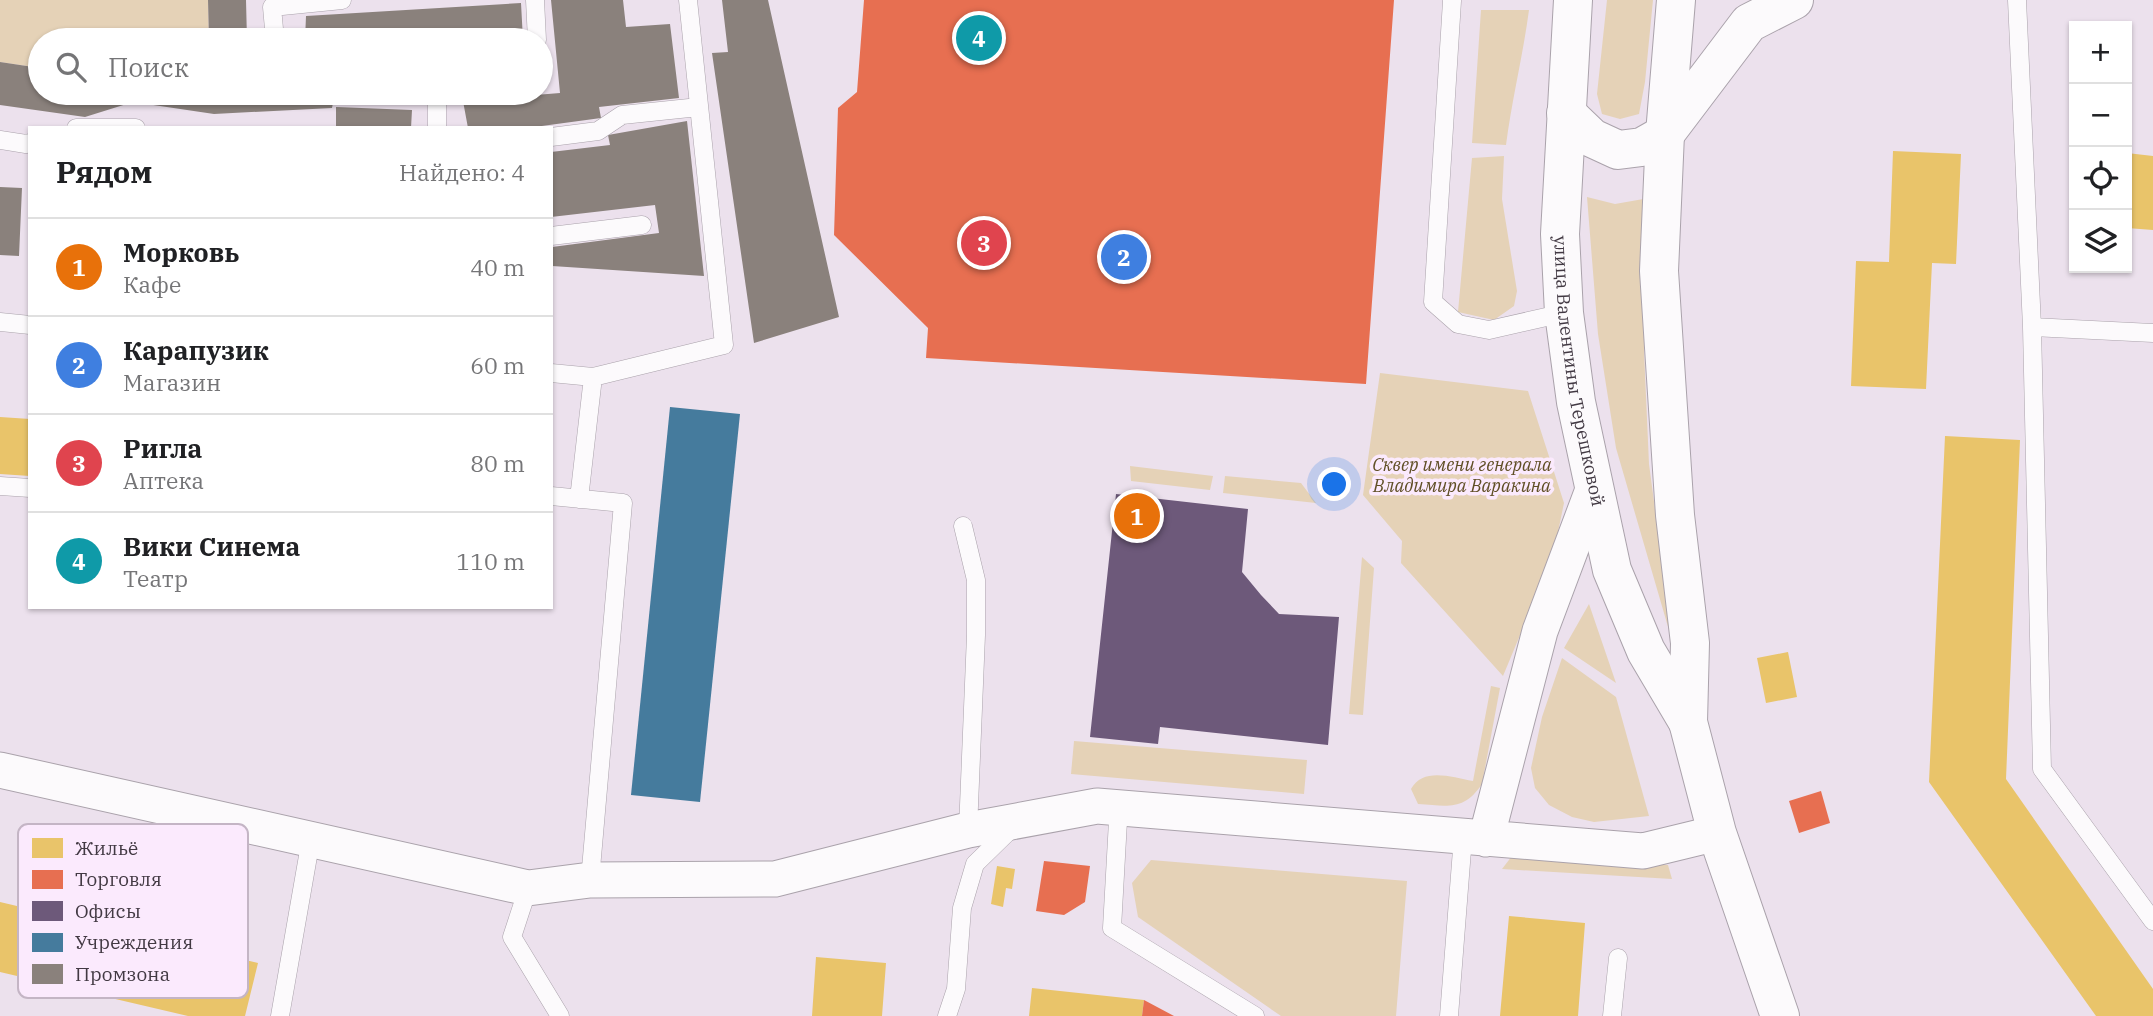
<!DOCTYPE html>
<html lang="ru">
<head>
<meta charset="utf-8">
<style>
  :root { --surface:#fff; --page:#f6f6f6; --text:#202124; --muted:#757577; --line:#e0e0e0; --accent:#7e747e }
  body { margin:0; font-family:"IBM Plex Serif",serif; background:var(--page); color:var(--text) }
  .controls { position:absolute; right:21px; top:21px; display:grid; overflow:hidden; border-radius:0px; box-shadow:0 2px 5px #0004 }
  .controls button { width:63px; height:63px; display:grid; place-items:center; padding:0; border:0; border-bottom:2px solid var(--line); background:var(--surface); color:var(--text); font:35px sans-serif }
  .you { position:absolute; left:1335px; top:485px; width:24px; height:24px; margin:-18px; border:5px solid #fff; border-radius:50%; background:#1a73e8; box-shadow:0 0 0 10px #1a73e833 }
  .badge { display:grid; place-items:center; width:46px; height:46px; border-radius:50%; background:var(--accent); color:#fff; font-size:23px; font-weight:700 }
  .pin { position:absolute; translate:-50% -50%; border:4px solid #fff; box-shadow:0 2px 7px #0006 }
  .list { margin:0; padding:0; list-style:none }
  h2 { display:flex; justify-content:space-between; align-items:center; height:91px; margin:0; padding:0 28px; font-size:30px }
  h2 small { font-size:23px; font-weight:400; color:var(--muted) }
  .list li { display:grid; grid-template-columns:46px 1fr auto; gap:21px; align-items:center; box-sizing:border-box; height:98px; padding:0 28px; border-top:2px solid var(--line) }
  .list b { display:block; font-size:26px; white-space:nowrap }
  .list p { margin:0; font-size:23px; white-space:nowrap; color:var(--muted) }
  .list em { font-size:23px; font-style:normal; color:var(--muted) }
  .icon { flex:none; width:38px; height:38px; fill:none; stroke:currentColor; stroke-width:2; stroke-linecap:round; stroke-linejoin:round }
  .map { position:relative; flex:none; width:2153px; height:1016px; overflow:hidden }
  .search { position:absolute; background:var(--surface); box-shadow:0 2px 5px #0004; left:28px; top:28px; width:525px; height:77px; display:flex; align-items:center; gap:18px; box-sizing:border-box; padding:0 24px; border-radius:38px; color:var(--muted); font-size:26px }
  .panel { position:absolute; background:var(--surface); box-shadow:0 2px 5px #0004; left:28px; top:126px; width:525px; height:483px; border-radius:0px }
  .map>svg:first-child { display:block }
</style>
</head>
<body>
<div class="map">
<svg width="2153" height="1016" viewBox="0 0 2153 1016">
  <rect width="100%" height="100%" fill="#ece1ed"/>
  <path fill="#e5d2b7" d="M0,0H208L209,40H40V68L0,62Z
    M1607,0H1653L1645,82L1639,114L1620,119L1602,114L1597,94Z
    M1481,10H1529C1523,55 1512,99 1506,145L1472,143Z
    M1504,156L1502,199L1517,291L1514,306L1494,320L1458,312L1472,158Z
    M1587,197L1615,204L1649,198L1644,351L1649,464L1673,644L1616,448L1598,334Z
    M1380,373L1528,391L1564,503L1553,556L1503,676L1401,563L1402,541L1363,495Z
    M1130,466L1213,476L1210,490L1131,481Z
    M1225,476L1301,483L1316,503L1223,493Z
    M1362,557L1374,568L1363,715L1349,714Z
    M1589,604L1616,683L1564,648Z
    M1562,658L1616,697L1649,816L1594,822L1572,817L1549,805L1535,788L1531,768L1542,717Z
    M1491,686L1500,688L1482,784C1464,811 1448,806 1418,804L1411,789C1423,767 1451,777 1473,781Z
    M1074,741L1307,760L1304,794L1071,774Z
    M1512,856L1668,865L1672,879L1502,869Z
    M1151,860L1407,881L1396,1016H1281L1138,917L1132,883Z"/>
  <path fill="#e9c46a" d="M1893,151L1961,154L1956,264L1932,263L1926,389L1851,386L1856,261L1889,262Z
    M2127,153L2153,156V230L2127,228Z
    M0,417L30,419V476L0,474Z
    M1945,436L2020,440L2006,779L2153,989V1016H2096L1929,782Z
    M1788,652L1797,697L1766,703L1757,658Z
    M997,866L1015,869L1012,889L1006,888L1003,907L991,904Z
    M0,902L258,963L245,1016H188L0,972Z
    M1509,916L1585,923L1578,1016H1500Z
    M816,957L886,963L882,1016H812Z
    M1032,988L1144,1000L1142,1016H1029Z"/>
  <path fill="#e76f51" d="M864,0H1394L1366,384L926,358L928,328L834,235L838,108L857,92Z
    M1821,791L1830,823L1799,833L1789,801Z
    M1044,861L1090,866L1085,902L1064,915L1036,911Z
    M1144,1000L1174,1016H1142Z"/>
  <path fill="#6d597a" d="M1116,494L1248,509L1242,572L1261,595L1279,614L1339,617L1328,745L1160,727L1158,744L1090,737Z"/>
  <path fill="#457b9d" d="M670,407L740,414L700,802L631,795Z"/>
  <path fill="#8a817c" d="M208,0H246L247,40H209Z
    M551,0H623L626,27L670,24L679,98L599,107L601,118L527,128H468L463,101L560,93Z
    M722,0H768L839,317L754,343L712,53L728,52Z
    M521,3L523,40H305L306,16Z
    M0,62L40,68V93H335L332,108L214,114L133,102L85,117L0,105Z
    M336,107L412,110L411,128H336Z
    M687,121L704,276L552,266V247L659,233L655,205L551,217V152L610,145L608,135Z
    M0,187L22,188L19,256L0,255Z"/>
  <g fill="none" stroke-linecap="round" stroke-linejoin="round">
    <defs>
      <path id="service" d="M535,0L537,40
        M2017,0L2032,327L2042,769L2153,921
        M1452,1L1433,302L1458,324L1489,330L1564,313
        M275,40L272,7L342,0
        M354,95H437V128
        M76,128H136
        M551,137L598,131L622,115L699,107
        M0,140L26,144L30,143
        M551,236L642,225
        M0,322L30,325
        M2032,327L2153,333
        M551,373L593,377
        M0,486L30,488
        M551,496L623,503L590,880
        M579,499L593,377L724,345L688,0
        M963,526L976,580V635L968,830
        M1119,803L1112,928L1255,1016
        M528,888L512,937L560,1016
        M280,1016L311,839
        M947,1016L956,989L962,908L975,864L1014,826
        M1449,1016L1463,837
        M1612,1016L1618,958"/>
      <path id="minor" d="M0,770L528,888L590,880L775,879L968,830L1097,806L1643,851L1717,833
        M1486,839L1540,631L1594,487"/>
      <g id="secondary">
        <path id="s1" d="M1573,0L1560,234L1564,313L1576,402L1612,570L1646,651L1688,722"/>
        <path d="M1676,0L1665,134L1659,271L1675,515L1690,643L1688,722L1717,833L1780,1016"/>
        <path d="M1566,113L1592,138L1618,150L1642,147L1665,134L1749,23L1794,0"/>
      </g>
    </defs>
    <use href="#service" stroke="#aaa2ab" stroke-width="19"/>
    <use href="#minor" stroke="#aaa2ab" stroke-width="37"/>
    <use href="#secondary" stroke="#aaa2ab" stroke-width="40"/>
    <use href="#service" stroke="#fcfafc" stroke-width="18"/>
    <use href="#minor" stroke="#fcfafc" stroke-width="35"/>
    <use href="#secondary" stroke="#fcfafc" stroke-width="38"/>
  </g>
  <g text-anchor="middle" stroke-width="7" stroke-linejoin="round" paint-order="stroke">
    <g font-size="18" fill="#423943" stroke="#fbeafd">
      <text dy="6" stroke="none"><textPath href="#s1" startOffset="373">улица Валентины Терешковой</textPath></text>
    </g>
    <g font-size="18" font-style="italic" fill="#604f26" stroke="#fbeafd">
      <text x="1462" y="471">Сквер имени генерала<tspan x="1462" dy="21">Владимира Варакина</tspan></text>
    </g>
  </g>
  <rect x="18" y="824" width="230" height="174" rx="10" fill="#fbeafd" stroke="#c4b5c5" stroke-width="2"/>
  <rect x="32" y="838" width="31" height="20" fill="#e9c46a"/>
  <rect x="32" y="870" width="31" height="19" fill="#e76f51"/>
  <rect x="32" y="901" width="31" height="20" fill="#6d597a"/>
  <rect x="32" y="933" width="31" height="19" fill="#457b9d"/>
  <rect x="32" y="964" width="31" height="20" fill="#8a817c"/>
  <g font-size="19" fill="#423943">
    <text x="75" y="855">Жильё</text>
    <text x="75" y="886">Торговля</text>
    <text x="75" y="918">Офисы</text>
    <text x="75" y="949">Учреждения</text>
    <text x="75" y="981">Промзона</text>
  </g>
</svg>
<div class="controls">
<button>+</button>
<button>−</button>
<button><svg class="icon" aria-label="locate" viewBox="0 0 24 24"><circle cx="12" cy="12" r="6"/><path d="M12 2v4M12 18v4M2 12h4M18 12h4"/></svg></button>
<button><svg class="icon" aria-label="layers" viewBox="0 0 24 24"><path d="M12 4l9 5-9 5-9-5zM3 14l9 5 9-5"/></svg></button>
</div>
<div class="you"></div>
<div class="pin badge" style="left:1137px;top:516px;background:#e8710a">1</div>
<div class="pin badge" style="left:1124px;top:257px;background:#3f7fe0">2</div>
<div class="pin badge" style="left:984px;top:243px;background:#e0444e">3</div>
<div class="pin badge" style="left:979px;top:38px;background:#0f9aa8">4</div>
<div class="search"><svg class="icon" aria-label="search" viewBox="0 0 24 24"><circle cx="10" cy="10" r="6"/><path d="M15 15l6 6"/></svg>Поиск</div>
<section class="panel">
<h2>Рядом<small>Найдено: 4</small></h2>
<ul class="list">
<li><span class="badge" style="background:#e8710a">1</span><div><b>Морковь</b><p>Кафе</p></div><em>40 m</em></li>
<li><span class="badge" style="background:#3f7fe0">2</span><div><b>Карапузик</b><p>Магазин</p></div><em>60 m</em></li>
<li><span class="badge" style="background:#e0444e">3</span><div><b>Ригла</b><p>Аптека</p></div><em>80 m</em></li>
<li><span class="badge" style="background:#0f9aa8">4</span><div><b>Вики Синема</b><p>Театр</p></div><em>110 m</em></li>
</ul>
</section>
</div>
</body>
</html>
